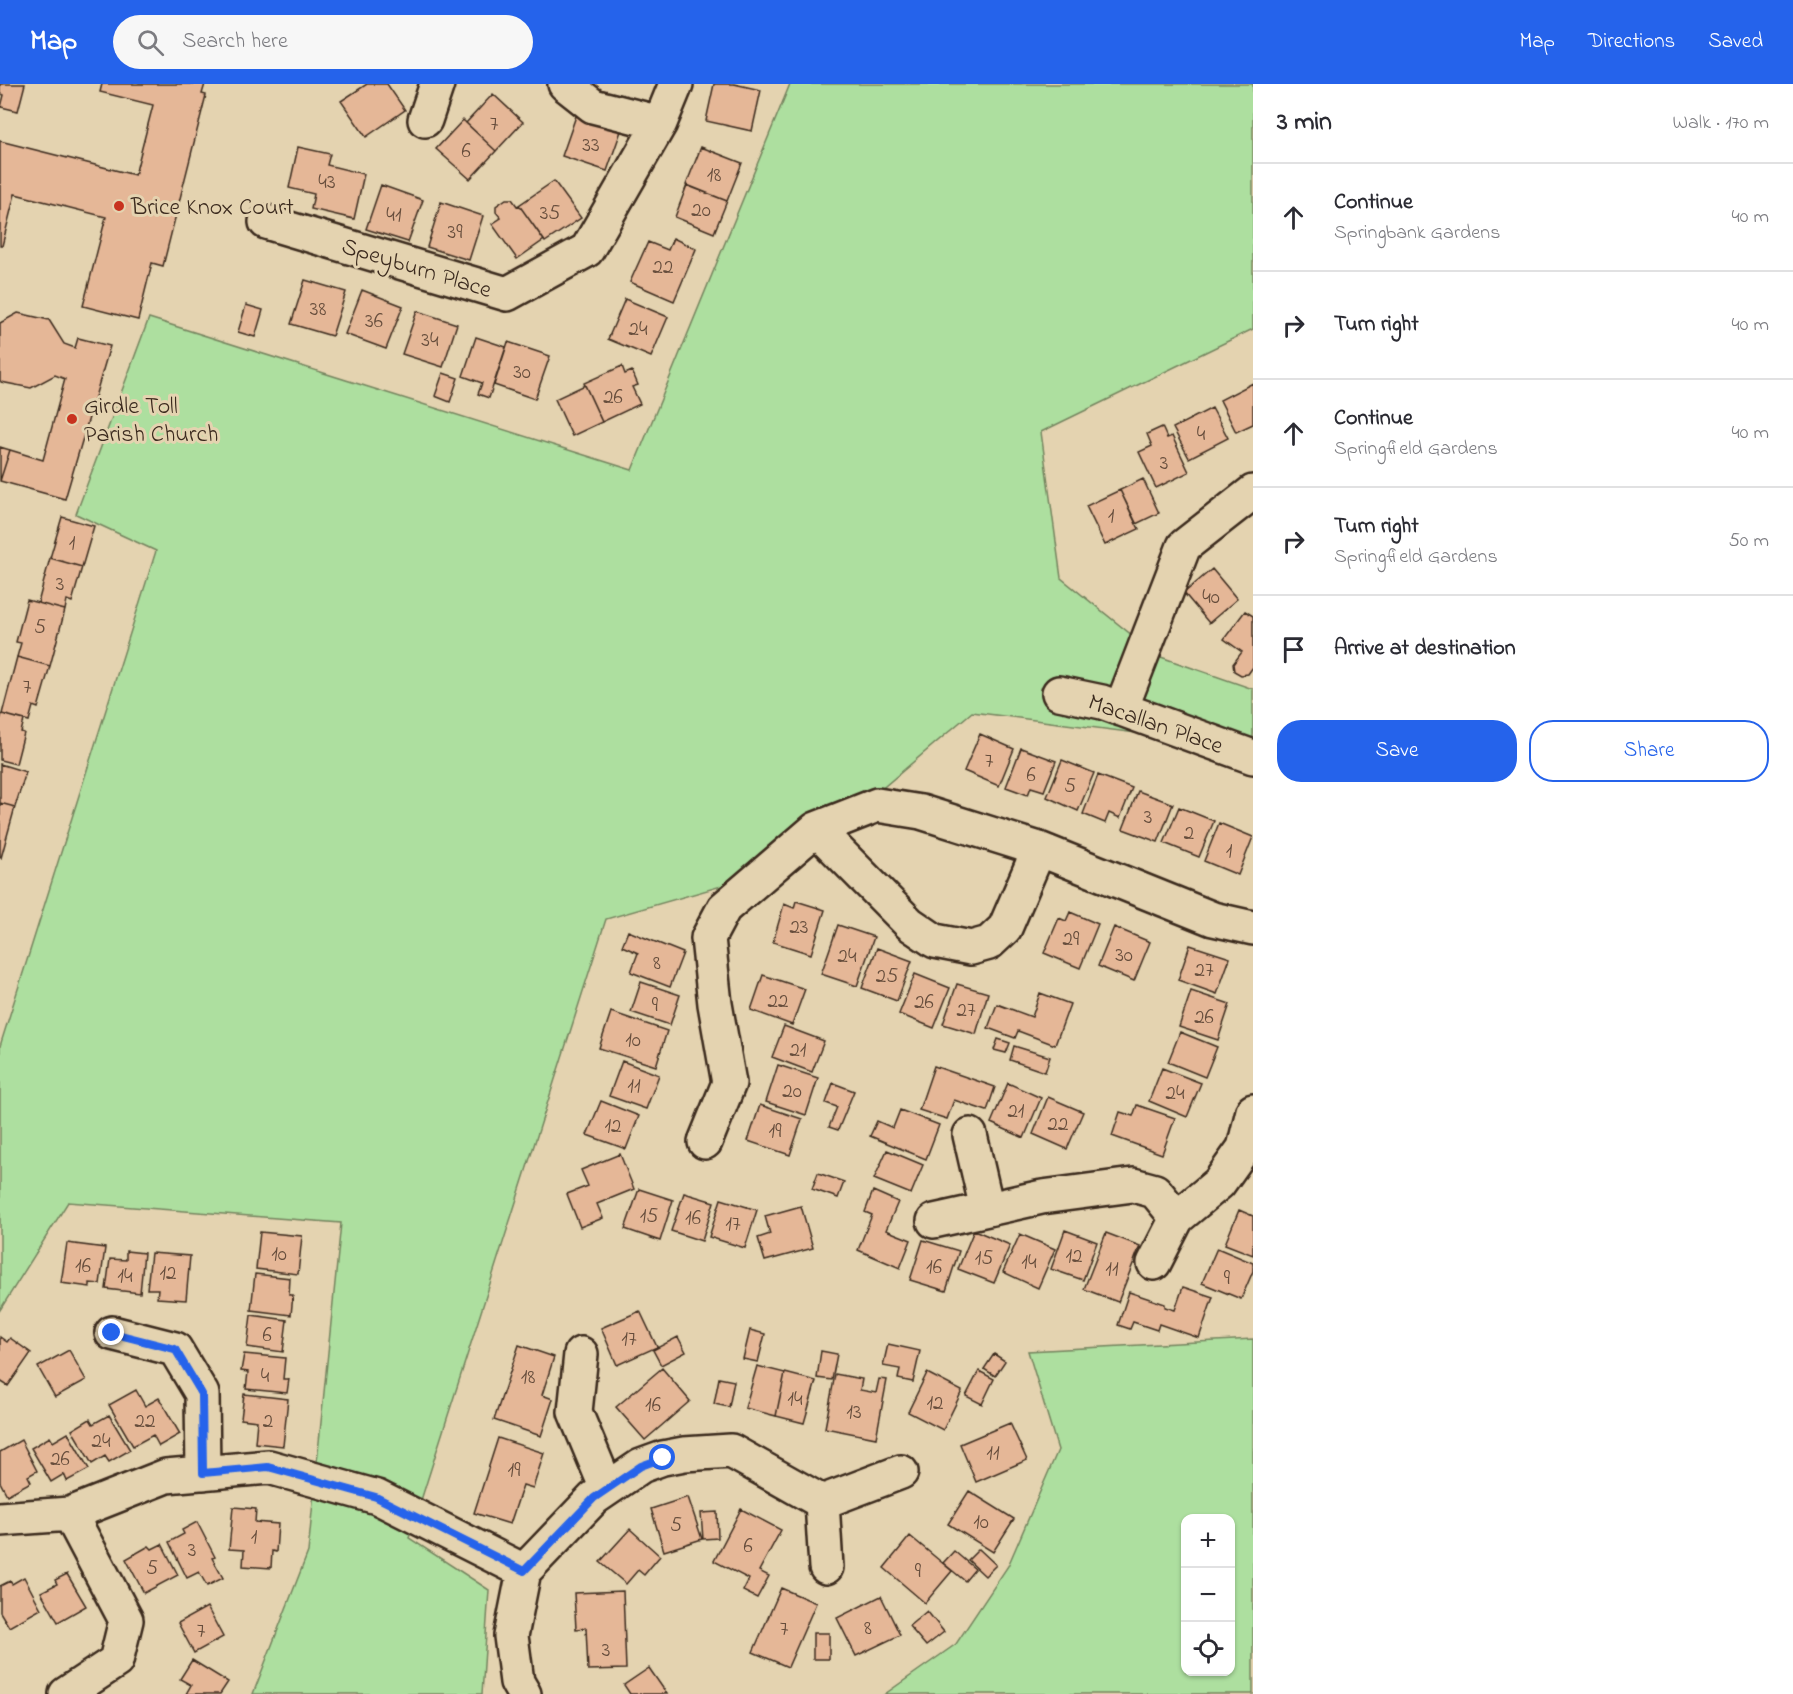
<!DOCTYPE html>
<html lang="en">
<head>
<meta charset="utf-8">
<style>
  :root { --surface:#fff; --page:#f7f7f7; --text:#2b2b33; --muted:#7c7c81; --line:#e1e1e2; --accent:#2563eb }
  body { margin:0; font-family:"Indie Flower",sans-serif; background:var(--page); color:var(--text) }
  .controls { position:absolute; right:18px; bottom:18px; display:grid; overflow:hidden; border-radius:12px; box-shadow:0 2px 4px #0004 }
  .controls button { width:54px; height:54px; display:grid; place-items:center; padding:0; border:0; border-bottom:2px solid var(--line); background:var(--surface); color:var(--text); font:30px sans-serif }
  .stop { position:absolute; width:18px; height:18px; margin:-14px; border:4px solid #2563eb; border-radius:50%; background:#fff }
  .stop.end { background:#2563eb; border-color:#fff; box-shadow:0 2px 6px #0008 }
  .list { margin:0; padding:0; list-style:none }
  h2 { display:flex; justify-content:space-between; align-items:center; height:78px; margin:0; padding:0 24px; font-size:26px }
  h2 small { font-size:20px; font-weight:400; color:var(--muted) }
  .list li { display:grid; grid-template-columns:39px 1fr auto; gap:18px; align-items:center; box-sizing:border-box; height:108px; padding:0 24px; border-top:2px solid var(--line) }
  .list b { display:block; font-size:22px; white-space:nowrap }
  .list p { margin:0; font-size:20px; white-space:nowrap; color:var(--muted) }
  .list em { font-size:20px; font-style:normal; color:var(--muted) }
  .actions { display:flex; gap:12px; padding:18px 24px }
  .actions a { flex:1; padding:14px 0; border:2px solid var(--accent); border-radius:24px; text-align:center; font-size:21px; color:var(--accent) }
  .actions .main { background:var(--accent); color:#fff }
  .icon { flex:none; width:33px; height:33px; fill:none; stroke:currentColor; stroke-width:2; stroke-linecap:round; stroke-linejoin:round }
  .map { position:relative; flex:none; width:1253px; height:1610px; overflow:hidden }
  header { display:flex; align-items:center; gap:36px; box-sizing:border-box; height:84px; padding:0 30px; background:var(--accent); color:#fff }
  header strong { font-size:28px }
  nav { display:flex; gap:33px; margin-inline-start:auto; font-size:21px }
  .search { width:420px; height:54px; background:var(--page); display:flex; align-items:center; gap:15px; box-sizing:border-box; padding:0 21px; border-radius:33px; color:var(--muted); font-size:22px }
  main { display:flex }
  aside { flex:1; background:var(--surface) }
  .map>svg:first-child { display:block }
</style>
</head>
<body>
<header>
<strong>Map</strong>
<div class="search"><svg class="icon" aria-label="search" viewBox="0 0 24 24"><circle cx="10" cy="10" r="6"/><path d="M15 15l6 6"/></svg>Search here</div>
<nav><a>Map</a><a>Directions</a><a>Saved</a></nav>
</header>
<main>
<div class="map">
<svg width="1253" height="1610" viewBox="0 0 1253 1610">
  <rect width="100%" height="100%" fill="#e4d3b0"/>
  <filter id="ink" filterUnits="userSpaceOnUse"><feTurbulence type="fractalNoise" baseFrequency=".0167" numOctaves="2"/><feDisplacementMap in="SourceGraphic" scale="12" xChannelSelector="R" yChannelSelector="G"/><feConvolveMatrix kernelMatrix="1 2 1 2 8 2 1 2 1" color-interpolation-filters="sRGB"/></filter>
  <g filter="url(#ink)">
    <path fill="#addf9f" stroke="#74845e" stroke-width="1.5" fill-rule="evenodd" d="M790,0H1253V245L1041,348L1061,494L1158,572L1253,605V664L972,628L791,782L606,835L409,1454L489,1506L482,1610H253L308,1468L341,1139L68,1118L0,1226V962L156,467L76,430L149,234L632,386Z
      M1253,1255V1610H885L956,1560L1008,1482L1058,1366L1028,1267ZM1186,1434H1230V1588H1186Z"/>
    <path fill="#e5b797" stroke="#3b2a1e" stroke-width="1.5" d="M0,0H25L18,27L1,23L4,11L0,10Z
      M102,0H205L202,10L206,11L163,182L152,179L138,236L83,222L106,133L15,110L2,162H0V57L135,91L153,21L100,8Z
      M367,0H387L405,26L366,53L341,17Z
      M714,0H734L761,6L752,47L706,37Z
      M493,10L523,38L496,67L466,39Z
      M576,32L621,47L607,87L562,72Z
      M463,36L496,67L470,95L436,65Z
      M298,63L330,70L327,81L364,90L354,135L311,125L314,110L289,104Z
      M701,63L742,79L727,117L686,101Z
      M554,97L581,134L545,158L519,121Z
      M381,101L423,116L408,158L366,145Z
      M687,101L727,117L714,149L675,133Z
      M506,115H512L517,122L519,121L544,156L517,175L492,140L501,134L496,128V122Z
      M441,118L483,132L469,176L427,163Z
      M673,154L696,165L674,217L630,198L648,158L668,166Z
      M305,196L346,208L332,252L291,240Z
      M362,206L403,222L386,265L345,250Z
      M625,215L668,233L651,273L608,255Z
      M246,221L263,226L255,253L238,248Z
      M417,227L457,240L443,283L402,270Z
      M18,229L49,236L64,260L75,264L78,254L110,262L65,415L0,397L10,366L43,376L65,295L55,291L31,304L1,298L0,296V239Z
      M476,253L506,263L489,314L478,310L482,299L463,292Z
      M508,258L550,272L535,315L494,301Z
      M622,282L625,290L632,287L638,301L632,303L640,320L602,338L584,299Z
      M443,289L458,294L450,318L435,312Z
      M1253,299V340L1236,348L1220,316Z
      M585,301L602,338L572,352L555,315Z
      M1212,324L1228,354L1189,374L1173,344Z
      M1162,343L1167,354L1172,352L1189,388L1156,404L1139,368L1152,362L1147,350Z
      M0,363L10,366L0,397Z
      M1143,395L1159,429L1136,440L1120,406Z
      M1120,406L1139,445L1105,461L1086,422Z
      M62,433L94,442L82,483L50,474Z
      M50,474L82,483L72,518L67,516L65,526L38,519Z
      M1212,485L1237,515L1209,539L1184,509Z
      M27,516L65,526L50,582L17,573L21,559L16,558Z
      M1245,527L1253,532V583L1248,590L1241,591L1234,587L1233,580L1242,568L1224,555Z
      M17,573L50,582L38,624L33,622L29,637L2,630Z
      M2,630L24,636L21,648L24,649L16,680L0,676V636Z
      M980,650L1014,665L999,702L964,687Z
      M1021,664L1056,677L1044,707L1031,703L1028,711L1006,703Z
      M1062,676L1094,689L1078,727L1047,713Z
      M0,680L26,688L15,723L0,719Z
      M1098,691L1132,704L1120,734L1109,729L1105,739L1083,730Z
      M1138,707L1173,720L1158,758L1123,745Z
      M0,719L15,723L1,774L0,773Z
      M1179,723L1214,737L1199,773L1164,759Z
      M1219,739L1253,753L1238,791L1204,777Z
      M796,817L825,826L811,870L773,858L784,820L794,824Z
      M1070,828L1098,840L1080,884L1044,869L1059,834L1066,837Z
      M838,841L874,853L857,902L821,890Z
      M1114,843L1150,858L1134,897L1098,882Z
      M628,847L683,869L670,903L631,888L638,869L622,862Z
      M1190,861L1230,874L1217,910L1178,896Z
      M877,864L912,877L897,917L862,904Z
      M915,890L950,904L934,944L899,930Z
      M763,891L805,905L792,941L751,926Z
      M641,898L680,911L670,941L631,928Z
      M957,900L988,909L976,950L943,940Z
      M1191,907L1230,920L1218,956L1179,943Z
      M1040,909L1070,920L1055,961L1018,947L1015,954L988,944L997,920L1032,933Z
      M611,928L667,947L656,982L599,964Z
      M784,942L824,957L812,988L772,973Z
      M1180,948L1217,963L1205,993L1168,978Z
      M998,955L1010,959L1006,969L994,966Z
      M1014,962L1050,973L1045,988L1010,976Z
      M622,977L659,991L646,1025L609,1012Z
      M778,981L818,994L806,1031L766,1018Z
      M934,982L995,1003L987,1027L954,1016L947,1035L919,1026Z
      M1162,984L1201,999L1187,1033L1149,1017Z
      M833,999L854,1007L838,1046L829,1043L837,1023L826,1019Z
      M1008,999L1041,1014L1024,1054L991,1039Z
      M1048,1013L1083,1028L1067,1065L1033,1050Z
      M601,1017L639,1032L626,1065L587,1051Z
      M760,1021L802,1035L790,1071L748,1057Z
      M1137,1021L1175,1034L1162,1070L1112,1052L1120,1028L1133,1032Z
      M900,1026L939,1041L926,1075L870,1052L877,1037L893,1044Z
      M887,1066L923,1081L911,1110L874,1095Z
      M620,1070L634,1105L597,1120L603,1134L580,1143L567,1110L588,1102L581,1086Z
      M818,1089L844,1098L838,1114L812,1105Z
      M639,1105L673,1116L660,1157L625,1145Z
      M873,1107L898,1118L886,1146L911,1156L900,1184L858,1166L872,1131L865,1128Z
      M684,1109L714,1118L702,1157L671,1147Z
      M721,1115L757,1126L745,1164L709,1153Z
      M801,1122L813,1164L765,1177L758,1154L770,1150L765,1132Z
      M1239,1126L1253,1132V1171L1225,1160Z
      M974,1146L1010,1161L994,1199L958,1185Z
      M1065,1146L1097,1158L1083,1196L1051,1185Z
      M260,1148L302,1152L298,1190L256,1185Z
      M1106,1149L1140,1162L1118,1218L1084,1205Z
      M1020,1150L1055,1165L1038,1204L1003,1188Z
      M923,1156L959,1167L946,1207L910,1196Z
      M67,1159L105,1164L100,1200L90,1199V1203L61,1199Z
      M1217,1164L1253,1179V1187L1241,1215L1202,1199Z
      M126,1167L144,1169L140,1209L106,1205L110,1175L126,1176Z
      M151,1169L190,1172L186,1216L157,1214L158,1205H147Z
      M255,1190L290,1194L289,1211H293L291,1231L251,1226Z
      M1183,1203L1213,1213L1199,1254L1159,1240L1157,1246L1133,1238L1130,1245L1118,1241L1129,1208L1165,1220V1223L1175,1226Z
      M640,1227L657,1263L617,1281L601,1244Z
      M251,1231L287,1236L283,1268L247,1263Z
      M750,1246L765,1250L758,1278L743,1275Z
      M0,1253L7,1258L10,1254L31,1269L8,1302L0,1297Z
      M678,1253L686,1268L661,1281L653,1266Z
      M888,1260L920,1267L913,1298L898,1295L900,1285L883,1282Z
      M519,1261L554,1273L542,1311L553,1315L541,1352L494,1336Z
      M69,1266L86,1296L55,1313L38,1283Z
      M821,1267L837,1270L832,1296L817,1294Z
      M244,1270L285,1274L283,1295H289L287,1309L246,1305L248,1288L241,1287Z
      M994,1270L1005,1277L995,1292L984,1285Z
      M757,1282L785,1289L776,1332L745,1324Z
      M662,1284L690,1317L645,1356L616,1323Z
      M979,1287L994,1295L982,1320L966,1312Z
      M785,1289L816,1297L804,1339L776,1332Z
      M927,1289L962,1307L943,1346L908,1328Z
      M835,1290L862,1295L860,1306L876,1309L879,1295L887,1296L876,1354L825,1344Z
      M719,1294L734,1297L729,1323L714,1320Z
      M136,1306L145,1322L159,1314L180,1350L159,1362L153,1351L133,1362L109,1321Z
      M244,1310L288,1315L283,1362L255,1359L257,1337L241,1335Z
      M109,1331L130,1366L109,1378L105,1372L92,1380L72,1346L90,1335L93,1340Z
      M1010,1339L1027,1376L976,1398L960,1360Z
      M68,1349L89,1385L67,1397L64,1390L51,1398L31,1364L50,1353L53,1358Z
      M498,1354L544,1369L533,1404L523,1401L510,1440L474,1429Z
      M21,1356L37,1387L28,1392L31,1398L7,1411L0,1398V1368Z
      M969,1407L1014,1435L993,1468L948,1440Z
      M688,1413L702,1455L664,1467L651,1425Z
      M233,1423L256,1425L255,1438L278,1440L276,1468L272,1467L271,1484L243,1482L244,1466L229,1465Z
      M741,1425L781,1446L759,1487L769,1492L757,1514L743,1507L749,1495L714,1477Z
      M717,1428L718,1454L703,1455L701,1429Z
      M197,1438L215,1473L212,1474L223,1494L207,1502L199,1488L187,1494L169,1458L184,1450L182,1446Z
      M630,1445L660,1472L644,1491L638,1486L626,1500L600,1478Z
      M910,1452L952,1487L925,1519L884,1484Z
      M162,1460L178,1491L144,1509L126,1475L149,1462L152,1465Z
      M979,1465L996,1481L985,1492L968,1476Z
      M954,1467L975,1485L965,1497L943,1479Z
      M67,1490L86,1522L58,1538L41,1508L57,1500L55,1496Z
      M24,1493L41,1525L9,1543L0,1528V1502L10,1497L12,1500Z
      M781,1504L816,1519L788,1583L753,1568Z
      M623,1507L626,1585L588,1586L586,1544L576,1545L574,1509Z
      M881,1512L900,1551L856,1572L837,1534Z
      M207,1523L223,1553L194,1569L178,1539Z
      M927,1527L944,1548L926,1562L909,1542Z
      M813,1549H829V1575H813Z
      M192,1576L228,1598L220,1610H186L191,1601L180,1595Z
      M649,1584L667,1610H630L624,1601Z"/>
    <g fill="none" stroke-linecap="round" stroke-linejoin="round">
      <defs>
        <path id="minor" d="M565,0L593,22L660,39
          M425,36L437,0
          M266,138L507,210L587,166L660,39L676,0
          M1059,609L1102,618L1253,673
          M1121,625L1184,462L1253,408
          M816,745L910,840L935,857L971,864L989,859L1005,844L1039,765
          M970,1051L987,1125
          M705,1058L729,999L715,920L708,854L724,824L816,745L877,721L921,728L1039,765L1213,835L1253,844
          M934,1137L1042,1113L1133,1101L1155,1107L1177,1134
          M1154,1179L1177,1134L1219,1099L1244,1064L1253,1027
          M112,1249L175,1265L202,1310L203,1389
          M581,1270L575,1328L607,1405
          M822,1418L901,1388
          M0,1435L70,1430L166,1392L269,1383L377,1413L524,1487
          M66,1610L116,1577L126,1536L70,1430
          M524,1610L517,1598L511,1552L524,1487L594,1414L641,1382L663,1374L684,1370L731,1367L822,1418L826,1483"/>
      </defs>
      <use href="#minor" stroke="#3b2a1e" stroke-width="38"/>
      <use href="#minor" stroke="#e4d3b0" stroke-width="33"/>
    </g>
  </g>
  <g fill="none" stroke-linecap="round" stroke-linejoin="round" filter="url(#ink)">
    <path stroke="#2563eb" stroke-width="8" d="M112,1249L175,1265L202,1310L203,1389L268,1383L376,1413L524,1487L594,1414L641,1382L663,1374"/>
  </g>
  <g fill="#c8321e" stroke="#e4d3b0" stroke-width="2">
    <circle cx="119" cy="122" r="6"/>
    <circle cx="72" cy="335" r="6"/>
  </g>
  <g text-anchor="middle" stroke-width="6" stroke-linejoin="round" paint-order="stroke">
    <g font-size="21" fill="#664d3c">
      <text x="494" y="46">7</text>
      <text x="591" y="67">33</text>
      <text x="466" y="73">6</text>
      <text x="714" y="97">18</text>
      <text x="327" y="104">43</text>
      <text x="701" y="132">20</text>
      <text x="550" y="135">35</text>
      <text x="394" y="137">41</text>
      <text x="455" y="154">39</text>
      <text x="663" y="189">22</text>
      <text x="318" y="231">38</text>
      <text x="374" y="243">36</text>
      <text x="638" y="251">24</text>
      <text x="430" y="262">34</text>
      <text x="522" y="294">30</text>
      <text x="613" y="319">26</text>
      <text x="1201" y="356">4</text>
      <text x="1164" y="385">3</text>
      <text x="1111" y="438">1</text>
      <text x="72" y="465">1</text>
      <text x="60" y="506">3</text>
      <text x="1211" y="519">40</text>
      <text x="40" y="549">5</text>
      <text x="27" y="609">7</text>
      <text x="989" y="683">7</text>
      <text x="1031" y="697">6</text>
      <text x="1070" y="708">5</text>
      <text x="1148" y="739">3</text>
      <text x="1189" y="755">2</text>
      <text x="1229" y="773">1</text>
      <text x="799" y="849">23</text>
      <text x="1071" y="861">29</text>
      <text x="1124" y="877">30</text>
      <text x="847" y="878">24</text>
      <text x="657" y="885">8</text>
      <text x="1204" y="892">27</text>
      <text x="887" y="898">25</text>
      <text x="778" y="923">22</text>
      <text x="924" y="924">26</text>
      <text x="655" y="927">9</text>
      <text x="966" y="932">27</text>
      <text x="1204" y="939">26</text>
      <text x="633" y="962">10</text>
      <text x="798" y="972">21</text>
      <text x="634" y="1008">11</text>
      <text x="792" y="1013">20</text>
      <text x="1175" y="1015">24</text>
      <text x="1016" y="1033">21</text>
      <text x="1058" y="1046">22</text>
      <text x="613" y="1048">12</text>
      <text x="775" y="1053">19</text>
      <text x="649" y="1138">15</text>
      <text x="693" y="1140">16</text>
      <text x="733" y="1146">17</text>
      <text x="279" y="1176">10</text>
      <text x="1074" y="1178">12</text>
      <text x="984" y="1180">15</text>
      <text x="1029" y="1184">14</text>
      <text x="83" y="1188">16</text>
      <text x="934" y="1189">16</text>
      <text x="1112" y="1191">11</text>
      <text x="168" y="1195">12</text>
      <text x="125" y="1198">14</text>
      <text x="1227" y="1200">9</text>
      <text x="267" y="1257">6</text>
      <text x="629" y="1261">17</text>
      <text x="265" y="1298">4</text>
      <text x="528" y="1299">18</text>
      <text x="795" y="1321">14</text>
      <text x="935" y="1325">12</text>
      <text x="653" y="1327">16</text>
      <text x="854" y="1334">13</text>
      <text x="145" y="1343">22</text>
      <text x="268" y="1343">2</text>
      <text x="101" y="1363">24</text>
      <text x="993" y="1375">11</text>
      <text x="60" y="1381">26</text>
      <text x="514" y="1392">19</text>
      <text x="981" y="1444">10</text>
      <text x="676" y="1447">5</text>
      <text x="254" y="1459">1</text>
      <text x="748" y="1468">6</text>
      <text x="192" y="1472">3</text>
      <text x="152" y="1490">5</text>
      <text x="918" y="1493">9</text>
      <text x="868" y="1550">8</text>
      <text x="784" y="1551">7</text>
      <text x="201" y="1553">7</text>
      <text x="606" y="1572">3</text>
    </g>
    <g font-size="24" fill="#3b2a1e" stroke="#e4d3b0" text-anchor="start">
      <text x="131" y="130">Brice Knox Court</text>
      <text x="84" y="329">Girdle Toll<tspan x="84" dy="28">Parish Church</tspan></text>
    </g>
    <g font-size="24" fill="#3b2a1e" stroke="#e4d3b0">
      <text transform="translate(417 183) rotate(17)" y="8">Speyburn Place</text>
      <text transform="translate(1156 639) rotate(19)" y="8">Macallan Place</text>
    </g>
  </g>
</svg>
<div class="controls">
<button>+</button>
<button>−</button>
<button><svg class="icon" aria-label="locate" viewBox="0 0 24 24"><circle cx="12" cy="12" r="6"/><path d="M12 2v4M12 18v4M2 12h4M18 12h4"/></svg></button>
</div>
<div class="stop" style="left:663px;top:1374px"></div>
<div class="stop end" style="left:112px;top:1249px"></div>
</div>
<aside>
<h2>3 min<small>Walk · 170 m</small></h2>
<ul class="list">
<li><svg class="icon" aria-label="ahead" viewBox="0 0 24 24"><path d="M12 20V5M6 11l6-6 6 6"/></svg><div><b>Continue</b><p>Springbank Gardens</p></div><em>40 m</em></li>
<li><svg class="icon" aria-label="right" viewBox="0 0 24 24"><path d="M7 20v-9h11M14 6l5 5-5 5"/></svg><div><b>Turn right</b></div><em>40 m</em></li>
<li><svg class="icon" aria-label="ahead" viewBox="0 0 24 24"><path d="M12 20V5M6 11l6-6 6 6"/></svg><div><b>Continue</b><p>Springfield Gardens</p></div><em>40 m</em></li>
<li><svg class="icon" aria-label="right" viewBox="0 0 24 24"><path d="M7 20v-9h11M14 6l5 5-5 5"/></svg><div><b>Turn right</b><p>Springfield Gardens</p></div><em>50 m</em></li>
<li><svg class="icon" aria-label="arrive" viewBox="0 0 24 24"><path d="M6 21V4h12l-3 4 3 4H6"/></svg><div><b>Arrive at destination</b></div></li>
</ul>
<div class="actions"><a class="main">Save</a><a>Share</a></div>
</aside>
</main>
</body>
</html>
